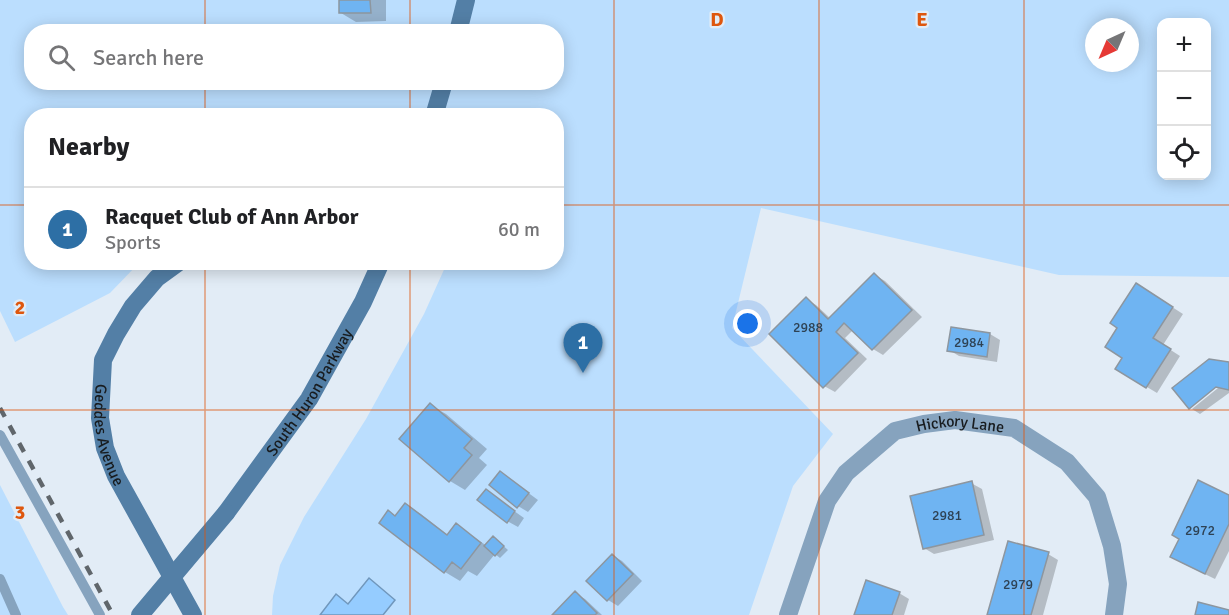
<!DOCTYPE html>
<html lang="en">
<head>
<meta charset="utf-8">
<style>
  :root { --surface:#fff; --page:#f2f2f2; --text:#202124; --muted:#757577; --line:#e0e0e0; --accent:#2d6fa5 }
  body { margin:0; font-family:Signika,sans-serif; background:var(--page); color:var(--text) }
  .controls { position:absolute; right:18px; top:18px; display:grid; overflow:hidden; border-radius:12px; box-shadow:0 3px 15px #0003 }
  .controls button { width:54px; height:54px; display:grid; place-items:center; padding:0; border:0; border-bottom:2px solid var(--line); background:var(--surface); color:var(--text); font:30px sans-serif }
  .compass { position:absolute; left:1085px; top:18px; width:54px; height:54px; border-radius:50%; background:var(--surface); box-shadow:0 3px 15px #0003; rotate:224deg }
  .you { position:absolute; left:748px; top:324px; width:21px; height:21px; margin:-15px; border:4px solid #fff; border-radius:50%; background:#1a73e8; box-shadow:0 0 0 9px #1a73e833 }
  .badge { display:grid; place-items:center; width:39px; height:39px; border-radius:50%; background:var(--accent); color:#fff; font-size:20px; font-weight:700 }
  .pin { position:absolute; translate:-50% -50px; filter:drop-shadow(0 2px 3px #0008) }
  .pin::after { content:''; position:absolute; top:32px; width:21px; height:18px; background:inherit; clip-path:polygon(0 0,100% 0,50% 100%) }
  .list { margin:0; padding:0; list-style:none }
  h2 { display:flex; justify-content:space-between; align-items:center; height:78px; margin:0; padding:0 24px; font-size:26px }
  h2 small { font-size:20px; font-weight:400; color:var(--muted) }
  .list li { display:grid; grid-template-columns:39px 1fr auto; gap:18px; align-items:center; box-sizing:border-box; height:84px; padding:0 24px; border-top:2px solid var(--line) }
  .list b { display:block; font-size:22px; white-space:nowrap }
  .list p { margin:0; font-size:20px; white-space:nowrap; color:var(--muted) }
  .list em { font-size:20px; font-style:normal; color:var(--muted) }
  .icon { flex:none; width:33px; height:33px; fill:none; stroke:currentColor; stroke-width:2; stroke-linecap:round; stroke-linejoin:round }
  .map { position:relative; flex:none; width:1229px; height:615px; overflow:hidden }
  .search { position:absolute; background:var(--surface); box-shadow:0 3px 15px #0003; left:24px; top:24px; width:540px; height:66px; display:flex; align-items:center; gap:15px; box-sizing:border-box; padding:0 21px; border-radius:24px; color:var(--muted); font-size:22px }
  .panel { position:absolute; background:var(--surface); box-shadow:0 3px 15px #0003; left:24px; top:108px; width:540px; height:162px; border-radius:24px }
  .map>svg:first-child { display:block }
</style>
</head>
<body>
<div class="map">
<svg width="1229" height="615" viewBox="0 0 1229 615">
  <rect width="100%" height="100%" fill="#e2ecf6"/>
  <path fill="#bbdefe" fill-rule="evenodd" d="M0,0H1229V277L1059,275L761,208L732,328L833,434L793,486L749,615H272L273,596L280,565L304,517L366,419L424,314L447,263L556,262V116H32V262L139,263L110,293L15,342L0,311ZM1162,22H1206V176H1162ZM1094,27H1130V63H1094ZM32,32H556V82H32Z
    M0,485L63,607L68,615H0Z"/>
  <path fill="#95ccff" stroke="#7097bc" stroke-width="1.5" d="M369,578L395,600L383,615H320L336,594L348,604Z"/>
  <path fill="#0003" d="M341,0H386V21L356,22L341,13Z
    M875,275L885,281L922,317L883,355L873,349L853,330L845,338L867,359L835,392L824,386L806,299L816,305L831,319Z
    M1147,291L1183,314L1163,345L1180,356L1157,393L1147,387L1124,357L1119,327Z
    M952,329L990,334L1000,340L997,362L959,356L949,350Z
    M1210,360L1229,364V393L1200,414L1192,409L1223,384L1221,381L1191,405V409L1175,388Z
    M430,405L446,414L487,449L479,458L487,465L465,490L450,481Z
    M500,472L538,500L528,512L518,506Z
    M971,483L982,489L994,540L934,554L924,548Z
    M486,491L524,518L518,527L507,521Z
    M1229,497V551L1215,579L1182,563Z
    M406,505L421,514L448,535L456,525L487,546L498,541L508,550L500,558L495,554L477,576L468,571L460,581L445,572L381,522L389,512L396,517Z
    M1048,554L1058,560L1043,615H989Z
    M612,555L622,561L642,581L618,606L608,600L588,581Z
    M575,593L585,599L602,615H555Z
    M899,593L909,599L904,615H855Z"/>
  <path fill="#6fb4f2" stroke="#8d969f" stroke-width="1.5" d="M339,0H370L371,13H339Z
    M874,273L912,310L872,350L844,323L836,332L858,353L823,388L769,334L806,297L828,319Z
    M1136,283L1173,307L1153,338L1171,349L1146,388L1115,369L1122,358L1105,347L1117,328L1110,323Z
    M951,327L990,333L987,357L947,351Z
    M1209,359L1229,362V390L1216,387L1189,409L1172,388Z
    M430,403L472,439L464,448L472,455L449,482L399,439Z
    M500,471L529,493L517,508L489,485Z
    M1198,480L1229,495V524L1205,574L1170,557L1179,539L1172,535Z
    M972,481L984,535L923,549L910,496Z
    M486,489L515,511L507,523L477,500Z
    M405,503L447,535L456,523L481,543L461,569L452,562L444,573L379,523L388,510L395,516Z
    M493,536L504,546L495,556L484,546Z
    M1008,541L1049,552L1031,615H987Z
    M612,554L633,574L607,601L586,581Z
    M866,580L900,592L892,615H854Z
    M575,591L597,613L595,615H552Z
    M1198,602L1229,610V615H1195Z"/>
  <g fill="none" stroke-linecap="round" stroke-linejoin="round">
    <path stroke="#86a3be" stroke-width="10" d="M0,435L100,615
      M0,579L16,615"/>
    <path stroke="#86a3be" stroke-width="18" id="s1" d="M788,615L827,501L846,473L895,431L924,424L955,420L1014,428L1067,462L1097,497L1112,546L1118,584L1114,615"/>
    <g stroke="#537fa6" stroke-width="18">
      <path d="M458,32L466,0"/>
      <path d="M434,116L444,82"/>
      <path id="s2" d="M179,262L157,278L133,306L116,334L103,360L100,418L105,448L116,476L193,615"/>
      <path id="s3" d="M226,513L309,399L363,302L381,262"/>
    </g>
    <path stroke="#60666b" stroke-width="4.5" stroke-dasharray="10 10" stroke-linecap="butt" d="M0,408L113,615"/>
    <path stroke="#537fa6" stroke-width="18" d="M140,615L226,513"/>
  </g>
  <path fill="none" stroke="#de560d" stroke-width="1.5" stroke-opacity="0.55" d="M205,0V32M410,0V32M614,0V615M819,0V615M1024,0V615M205,82V116M410,82V116M0,205H32M556,205H1229M205,262V615M410,262V615M0,410H1229"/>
  <g text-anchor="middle" stroke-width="4.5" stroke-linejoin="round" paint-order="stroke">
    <g font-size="14" fill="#2e4254">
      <text x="808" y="332">2988</text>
      <text x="969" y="347">2984</text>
      <text x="947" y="520">2981</text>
      <text x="1200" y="535">2972</text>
      <text x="1018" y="589">2979</text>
    </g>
    <g font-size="16" fill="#181c1f" stroke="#e2ecf6">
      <text dy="6" stroke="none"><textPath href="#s3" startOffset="147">South Huron Parkway</textPath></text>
      <text dy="6" stroke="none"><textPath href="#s1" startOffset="285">Hickory Lane</textPath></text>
      <text dy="6" stroke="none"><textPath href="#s2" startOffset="202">Geddes Avenue</textPath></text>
    </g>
  </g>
  <g font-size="20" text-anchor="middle" font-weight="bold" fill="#de560d" stroke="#e2ecf6" stroke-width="4.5" stroke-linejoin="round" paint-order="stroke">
    <text x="717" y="26">D</text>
    <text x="922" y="26">E</text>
    <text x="20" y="314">2</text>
    <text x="20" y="519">3</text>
  </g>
</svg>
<div class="controls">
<button>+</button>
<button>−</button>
<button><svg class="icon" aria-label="locate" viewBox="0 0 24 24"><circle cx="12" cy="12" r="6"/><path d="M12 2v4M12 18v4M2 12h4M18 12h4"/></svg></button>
</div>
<svg class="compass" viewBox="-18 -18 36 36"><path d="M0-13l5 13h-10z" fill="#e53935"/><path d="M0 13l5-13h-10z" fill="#757577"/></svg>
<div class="you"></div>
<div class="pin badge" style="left:583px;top:373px">1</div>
<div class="search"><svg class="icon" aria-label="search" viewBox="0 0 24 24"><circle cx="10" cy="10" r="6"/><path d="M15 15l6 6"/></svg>Search here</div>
<section class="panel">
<h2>Nearby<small></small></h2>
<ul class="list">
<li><span class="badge">1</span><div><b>Racquet Club of Ann Arbor</b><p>Sports</p></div><em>60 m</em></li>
</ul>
</section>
</div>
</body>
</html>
